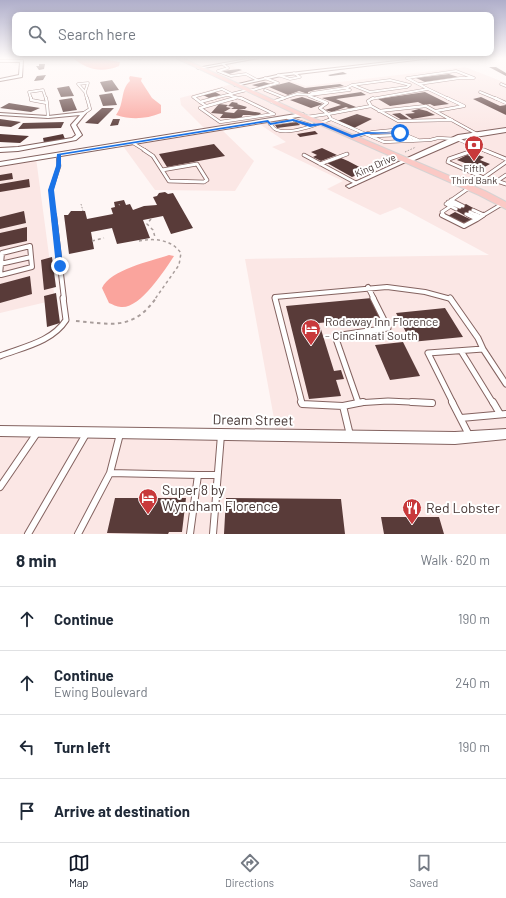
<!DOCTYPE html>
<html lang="en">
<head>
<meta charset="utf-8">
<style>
  :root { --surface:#fff; --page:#f6f6f7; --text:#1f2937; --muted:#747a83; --line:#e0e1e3; --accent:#111827 }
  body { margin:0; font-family:Barlow,sans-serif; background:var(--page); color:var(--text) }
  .stop { position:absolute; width:12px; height:12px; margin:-9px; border:3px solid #1a73e8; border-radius:50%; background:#fff }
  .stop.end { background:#1a73e8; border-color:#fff; box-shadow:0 1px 4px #0008 }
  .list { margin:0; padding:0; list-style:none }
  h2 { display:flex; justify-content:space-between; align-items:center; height:52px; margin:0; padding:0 16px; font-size:17px }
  h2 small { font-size:13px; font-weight:400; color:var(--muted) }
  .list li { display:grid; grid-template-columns:26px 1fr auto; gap:12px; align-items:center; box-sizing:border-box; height:64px; padding:0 16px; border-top:1px solid var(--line) }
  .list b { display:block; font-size:15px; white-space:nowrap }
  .list p { margin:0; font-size:13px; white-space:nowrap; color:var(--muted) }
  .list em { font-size:13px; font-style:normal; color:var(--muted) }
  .icon { flex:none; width:22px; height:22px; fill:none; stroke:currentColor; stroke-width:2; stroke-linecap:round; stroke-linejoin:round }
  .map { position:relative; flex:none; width:506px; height:534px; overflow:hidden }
  .search { position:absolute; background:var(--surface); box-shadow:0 2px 10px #0003; left:12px; right:12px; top:12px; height:44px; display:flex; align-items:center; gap:10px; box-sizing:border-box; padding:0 14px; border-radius:8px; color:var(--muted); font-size:15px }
  .sheet { height:308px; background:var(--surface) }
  nav { display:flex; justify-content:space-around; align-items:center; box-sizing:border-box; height:56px; border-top:1px solid var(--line); background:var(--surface); font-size:11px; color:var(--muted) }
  nav a { display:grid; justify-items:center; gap:2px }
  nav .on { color:var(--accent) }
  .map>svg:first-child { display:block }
</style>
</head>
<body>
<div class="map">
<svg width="506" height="534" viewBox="0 0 506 534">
  <rect width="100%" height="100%" fill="#fef6f5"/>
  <path fill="#fbe7e5" d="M179,58H217L259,79L275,76L306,86L465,67L506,83V534H0V431L277,435L245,259L489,255L400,207L380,215L327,189L343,181L272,147L286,142L258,123L220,128L254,161L235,191L155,190L123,146L206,130L181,105L180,98L232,84Z
    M36,158L55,300L0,313V164Z"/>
  <path fill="#faa49d" d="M73,58H98L120,62L119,66C102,73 87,70 73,58Z
    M130,76L142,78L141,81L152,98L161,105V113C146,119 132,120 116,115C125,103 120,90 130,81L129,78Z
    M169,255L174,256C164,271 140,309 121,307C117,307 112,304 109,303L102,288C110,270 151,261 169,255Z"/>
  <path fill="#593b39" d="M39,64H45L44,69L39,70L36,66H39Z
    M489,67H496L506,73V76Z
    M239,69L242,70L229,74L222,71Z
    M343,72L347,74L330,76L328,75Z
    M449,74L458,77L425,82L416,78Z
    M46,75L43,80L34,81L37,76Z
    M112,80L119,90L105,92L100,82Z
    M264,82L271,84L259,87L252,85Z
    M289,82L305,88L340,84L344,86L315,90L308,92V94L299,91L288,95L269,87Z
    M69,86L74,96L61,97L57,88Z
    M215,92L221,95L209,98L203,95Z
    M361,92L366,95L336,99L356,107L351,109L346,107L332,112L325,110L341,105L322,98Z
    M425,92L449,104L434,106L430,104L424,105L418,102L390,106L378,99Z
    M112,93L117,105L103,106L99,95Z
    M302,97L323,104L311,108L290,100Z
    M481,97L500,106L506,105V115L473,99Z
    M72,98L77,110L63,112L59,100Z
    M232,102L238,103L237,104L247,107L245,109H231L234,107L228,106Z
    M9,103L40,108L31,112L0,108Z
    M219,104L228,105L226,107L231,108L224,112L234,113L238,109L261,113L259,115H243L241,118H220L223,114L211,113Z
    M102,108H114L98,124L85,123Z
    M419,109L427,111L435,115L412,119L405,114L415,113L411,111Z
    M400,113L409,119L402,120L392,114Z
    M357,114L372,119L354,128L337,121Z
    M0,119L21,122L11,127L0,126Z
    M113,119H120L118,125L110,126Z
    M64,122L61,128L18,129L23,123Z
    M297,122L300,125L277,128L275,125Z
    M315,131L318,134L300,137L297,134Z
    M0,134L29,136L20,143L0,142Z
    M63,134L65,139L44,143L43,138Z
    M214,144L225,156L167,167L159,154Z
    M322,148L337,155L321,161L313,157L317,155L311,152Z
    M475,154L484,157L480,160L490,164L481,169L457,160L467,155L470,156Z
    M341,158L348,161L367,171L352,177L327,163Z
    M12,173L13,179L0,181V175Z
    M29,179L30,187L0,192V184Z
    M165,192L168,194L173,193L193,228L171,234L163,216L143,220L150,238L117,244L112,228L91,232L94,249L69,254L64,215H68L71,211H85L87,219L113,214L111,208L115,207L114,202L124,200L126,205L130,204L133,210L144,206L157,205L153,197L157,196L159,193Z
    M466,204L475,209L464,215L455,210Z
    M24,211L26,223L0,229V217Z
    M455,212L472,220L463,225L446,217Z
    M27,227V241L0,247V233Z
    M52,257L56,287L44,290L41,260Z
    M30,276L32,294L0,303V284Z
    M56,293L60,323L47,327L44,296Z
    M372,298L381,317L319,323L334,371L341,370L344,379L336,380L341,396L309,399L286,306Z
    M445,308L463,337L411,342L396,313Z
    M403,342L420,376L390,380L375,345Z
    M115,498H186L182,532H169L168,534L107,533Z
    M226,498L341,499L345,534H224Z
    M381,517H439L444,534H384Z"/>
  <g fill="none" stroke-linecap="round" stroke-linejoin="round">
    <defs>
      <path id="service-far5" d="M130,58H141
        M223,64L228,68L218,71L231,76L246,74L257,80
        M278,75L290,79L300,77L294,73
        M407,78L456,71L474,78H460L419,84
        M407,78L428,89
        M390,80L410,85L407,87L370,92L352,85Z
        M88,83L85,92L78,84Z
        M501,84L506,86
        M345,88L350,90L310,95L312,93Z
        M346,88L352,85
        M265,90L285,98
        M249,91L278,83L265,78
        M85,92L87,99
        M480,92L497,99
        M228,95L243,99
        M310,95L309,96L317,99
        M31,99L29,92L43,90L46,99
        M196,99L193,97L222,89L232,94
        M211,99L247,90
        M232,99L236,98
        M281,99L297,94L310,95
        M371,99L428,89L449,99"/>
      <path id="service-far4" d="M31,98V100L47,103
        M46,98L47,103
        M195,98L200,102
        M235,98L200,108L220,122L274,114L241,98
        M495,98L506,103
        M272,102L284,98
        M47,103L48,117
        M206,106L200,102L215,98
        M371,106L368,101L373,98
        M379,111L426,106L477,134
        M436,111L464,106L447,98
        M84,113L90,109L87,98
        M307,117L328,114L320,108L327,103L315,98
        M288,118L310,125
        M331,119L328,114L371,106L398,121L452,120
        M268,121C271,124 273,129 277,130C291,135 318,124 331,119L384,142L430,140L438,138L457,139L486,151
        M270,124L292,121
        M373,136L400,135L413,141
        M352,137L373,132L394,130L418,140
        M133,143L146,151
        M472,151L477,149"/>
      <path id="service-far3" d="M144,150L153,156L162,170
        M475,150L449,159L448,162L484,178L497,181
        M484,150L506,159
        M304,155L356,183
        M197,164L207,180L204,182L169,181L162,170Z
        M320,164L347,154
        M506,175L497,181L506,184
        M451,200L463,206
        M448,202L460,207
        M456,209L446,204L506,162
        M473,210L484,215
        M470,212L478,216
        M466,214L471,216
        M54,216L51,190L59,166L58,155
        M444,216L442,212L451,206
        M482,216L502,204"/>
      <path id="service-far2" d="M54,215L64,299
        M442,215L464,226L477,219
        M469,215L477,219L483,215
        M476,215L480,217
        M0,264L31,257L32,267L1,275
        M0,275L2,253L30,246L31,257
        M368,287L374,299
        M275,299V297L387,287L425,292L451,299"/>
      <path id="service-far1" d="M275,298L302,403
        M450,298L478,338L483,349
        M461,351L493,403
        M0,356C23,347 52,342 66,320L63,298
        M358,402L335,336L388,328L373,298
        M356,403L388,401L431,403
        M453,403L428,353L483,349L506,384"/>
      <path id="service" d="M301,402L302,404L343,406L350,435
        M412,402L432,403
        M452,402L469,435
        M493,402L500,414
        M343,406L363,402
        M461,418L506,414
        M110,473L198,475L190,534
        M198,475H217
        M0,487L37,433
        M28,534L86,434
        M78,534L110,473L120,434
        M213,534L221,435"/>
      <path id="minor" d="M252,58H258L199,69L197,68Z
        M424,58H432L281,76L236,86L234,85L281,74Z
        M0,60H23L22,77L0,81V79L19,75L20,62H0Z
        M84,112L86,113L76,125L82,135L76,140L18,151L0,152V148L18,147L72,138L76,135L71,125L80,115L48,118L0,115V113L48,116Z
        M405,159L410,160L351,187L349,188L346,186Z
        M0,426L455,432L506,429V439L455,444L0,436Z"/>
      <path id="tertiary" d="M302,113L304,114V116L0,166V162Z"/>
      <path id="secondary" d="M506,128V132L463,139L410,162L403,160L458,135Z"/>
      <path id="primary" d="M176,58H182L304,114L485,191L506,202V209L479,195L300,116Z"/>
    </defs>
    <use href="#service-far5" stroke="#846360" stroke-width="3"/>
    <use href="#service-far4" stroke="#846360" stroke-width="3.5"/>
    <use href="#service-far3" stroke="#846360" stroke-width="4.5"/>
    <use href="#service-far2" stroke="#846360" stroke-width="6"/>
    <use href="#service-far1" stroke="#846360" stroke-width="7"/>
    <use href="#service" stroke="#846360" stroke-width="8"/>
    <use href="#minor" stroke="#846360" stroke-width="2"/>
    <use href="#tertiary" stroke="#846360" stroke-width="2"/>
    <use href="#secondary" stroke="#846360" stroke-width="2"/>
    <use href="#primary" stroke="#d6d3d3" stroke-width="2"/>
    <path stroke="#a89d9b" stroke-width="1" stroke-dasharray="1.5 1.5" stroke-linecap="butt" d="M405,152L416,147
      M81,204L83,211
      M119,204L120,206"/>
    <path stroke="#a89d9b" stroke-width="1.5" stroke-dasharray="3 3" stroke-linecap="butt" d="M151,219L147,224L153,230L155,237
      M92,241L104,238
      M139,241C154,238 171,239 181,253L179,265L155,299"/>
    <path stroke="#a89d9b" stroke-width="2" stroke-dasharray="3.5 3.5" stroke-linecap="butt" d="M76,321C111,324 133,331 156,298"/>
    <use href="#service-far5" stroke="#fff" stroke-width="2"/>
    <use href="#service-far4" stroke="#fff" stroke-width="2.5"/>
    <use href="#service-far3" stroke="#fff" stroke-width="3"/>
    <use href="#service-far2" stroke="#fff" stroke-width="4"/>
    <use href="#service-far1" stroke="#fff" stroke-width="5"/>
    <use href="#service" stroke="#fff" stroke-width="6"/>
    <use href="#minor" fill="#fff" fill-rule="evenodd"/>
    <use href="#tertiary" fill="#fff" fill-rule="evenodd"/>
    <use href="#secondary" fill="#fff" fill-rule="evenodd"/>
    <use href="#primary" fill="#fbc9c5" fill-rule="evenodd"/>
  </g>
  <linearGradient id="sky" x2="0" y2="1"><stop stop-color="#afaeca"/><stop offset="0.44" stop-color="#fffbfa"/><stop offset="1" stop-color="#fffbfa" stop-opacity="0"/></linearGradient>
  <rect width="506" height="132" fill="url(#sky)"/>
  <path fill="#1a73e8" d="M293,119L311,124L323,123L352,135L366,132L402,133L366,134L352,138L321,125L310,127L293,121L270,125L267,122L61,155V166L54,190L63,266L60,268L56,266L48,190L56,166L57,154L268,120L271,123Z"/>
  <defs>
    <symbol id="bank-pin" viewBox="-11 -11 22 30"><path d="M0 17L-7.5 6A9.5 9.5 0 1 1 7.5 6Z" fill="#c8393b" stroke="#fff"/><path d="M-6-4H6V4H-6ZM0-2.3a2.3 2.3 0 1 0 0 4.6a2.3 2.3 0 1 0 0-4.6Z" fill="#fff"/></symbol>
    <symbol id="hotel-pin" viewBox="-11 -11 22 30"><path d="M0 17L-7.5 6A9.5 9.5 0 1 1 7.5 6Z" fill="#c8393b" stroke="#fff"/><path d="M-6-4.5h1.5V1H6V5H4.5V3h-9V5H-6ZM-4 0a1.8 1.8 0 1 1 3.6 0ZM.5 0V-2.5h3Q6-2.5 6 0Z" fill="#fff"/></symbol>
    <symbol id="restaurant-pin" viewBox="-11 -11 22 30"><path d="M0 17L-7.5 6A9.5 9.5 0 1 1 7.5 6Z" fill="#c8393b" stroke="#fff"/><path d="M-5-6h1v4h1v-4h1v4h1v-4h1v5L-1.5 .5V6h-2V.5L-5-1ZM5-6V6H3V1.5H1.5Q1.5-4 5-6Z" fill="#fff"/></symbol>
  </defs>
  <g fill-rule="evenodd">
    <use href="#bank-pin" x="463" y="134" width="22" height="30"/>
    <use href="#hotel-pin" x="300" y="318" width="22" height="30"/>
    <use href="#hotel-pin" x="137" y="487" width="22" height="30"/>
    <use href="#restaurant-pin" x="401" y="497" width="22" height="30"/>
  </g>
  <g text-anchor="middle" stroke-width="4" stroke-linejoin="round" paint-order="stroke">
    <g font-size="10" fill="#463735" stroke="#fff">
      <text transform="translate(375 165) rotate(-24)" y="4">King Drive</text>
    </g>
    <g font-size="10" fill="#463735" stroke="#fff">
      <text x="474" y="172">Fifth<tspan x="474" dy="12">Third Bank</tspan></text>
    </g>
    <g font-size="12" fill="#463735" stroke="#fff" text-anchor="start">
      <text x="325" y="326">Rodeway Inn Florence<tspan x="325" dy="14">- Cincinnati South</tspan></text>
    </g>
    <g font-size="14" fill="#463735" stroke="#fff">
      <text transform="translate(253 420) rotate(1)" y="5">Dream Street</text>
    </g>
    <g font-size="14" fill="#463735" stroke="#fff" text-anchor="start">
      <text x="162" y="495">Super 8 by<tspan x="162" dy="16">Wyndham Florence</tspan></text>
      <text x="426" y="513">Red Lobster</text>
    </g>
  </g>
</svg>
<div class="stop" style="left:400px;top:133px"></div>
<div class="stop end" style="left:60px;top:266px"></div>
<div class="search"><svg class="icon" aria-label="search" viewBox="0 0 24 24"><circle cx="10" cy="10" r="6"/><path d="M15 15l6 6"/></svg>Search here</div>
</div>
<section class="sheet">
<h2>8 min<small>Walk · 620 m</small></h2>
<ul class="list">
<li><svg class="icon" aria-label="ahead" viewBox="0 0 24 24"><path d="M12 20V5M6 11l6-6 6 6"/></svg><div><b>Continue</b></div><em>190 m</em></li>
<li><svg class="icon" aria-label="ahead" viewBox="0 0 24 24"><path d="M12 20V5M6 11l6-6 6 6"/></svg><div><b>Continue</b><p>Ewing Boulevard</p></div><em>240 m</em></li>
<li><svg class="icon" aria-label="left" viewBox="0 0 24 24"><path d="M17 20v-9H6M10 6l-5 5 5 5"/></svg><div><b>Turn left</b></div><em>190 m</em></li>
<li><svg class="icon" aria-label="arrive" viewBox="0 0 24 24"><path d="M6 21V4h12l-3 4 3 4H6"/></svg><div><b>Arrive at destination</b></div></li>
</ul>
</section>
<nav>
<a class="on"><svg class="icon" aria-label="map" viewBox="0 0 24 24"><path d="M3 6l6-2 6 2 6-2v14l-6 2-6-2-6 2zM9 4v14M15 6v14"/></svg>Map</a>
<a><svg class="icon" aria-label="directions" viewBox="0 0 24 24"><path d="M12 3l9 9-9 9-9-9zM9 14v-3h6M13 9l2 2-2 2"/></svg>Directions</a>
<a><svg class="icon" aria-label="saved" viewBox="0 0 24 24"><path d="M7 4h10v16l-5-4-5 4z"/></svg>Saved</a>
</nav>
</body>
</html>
